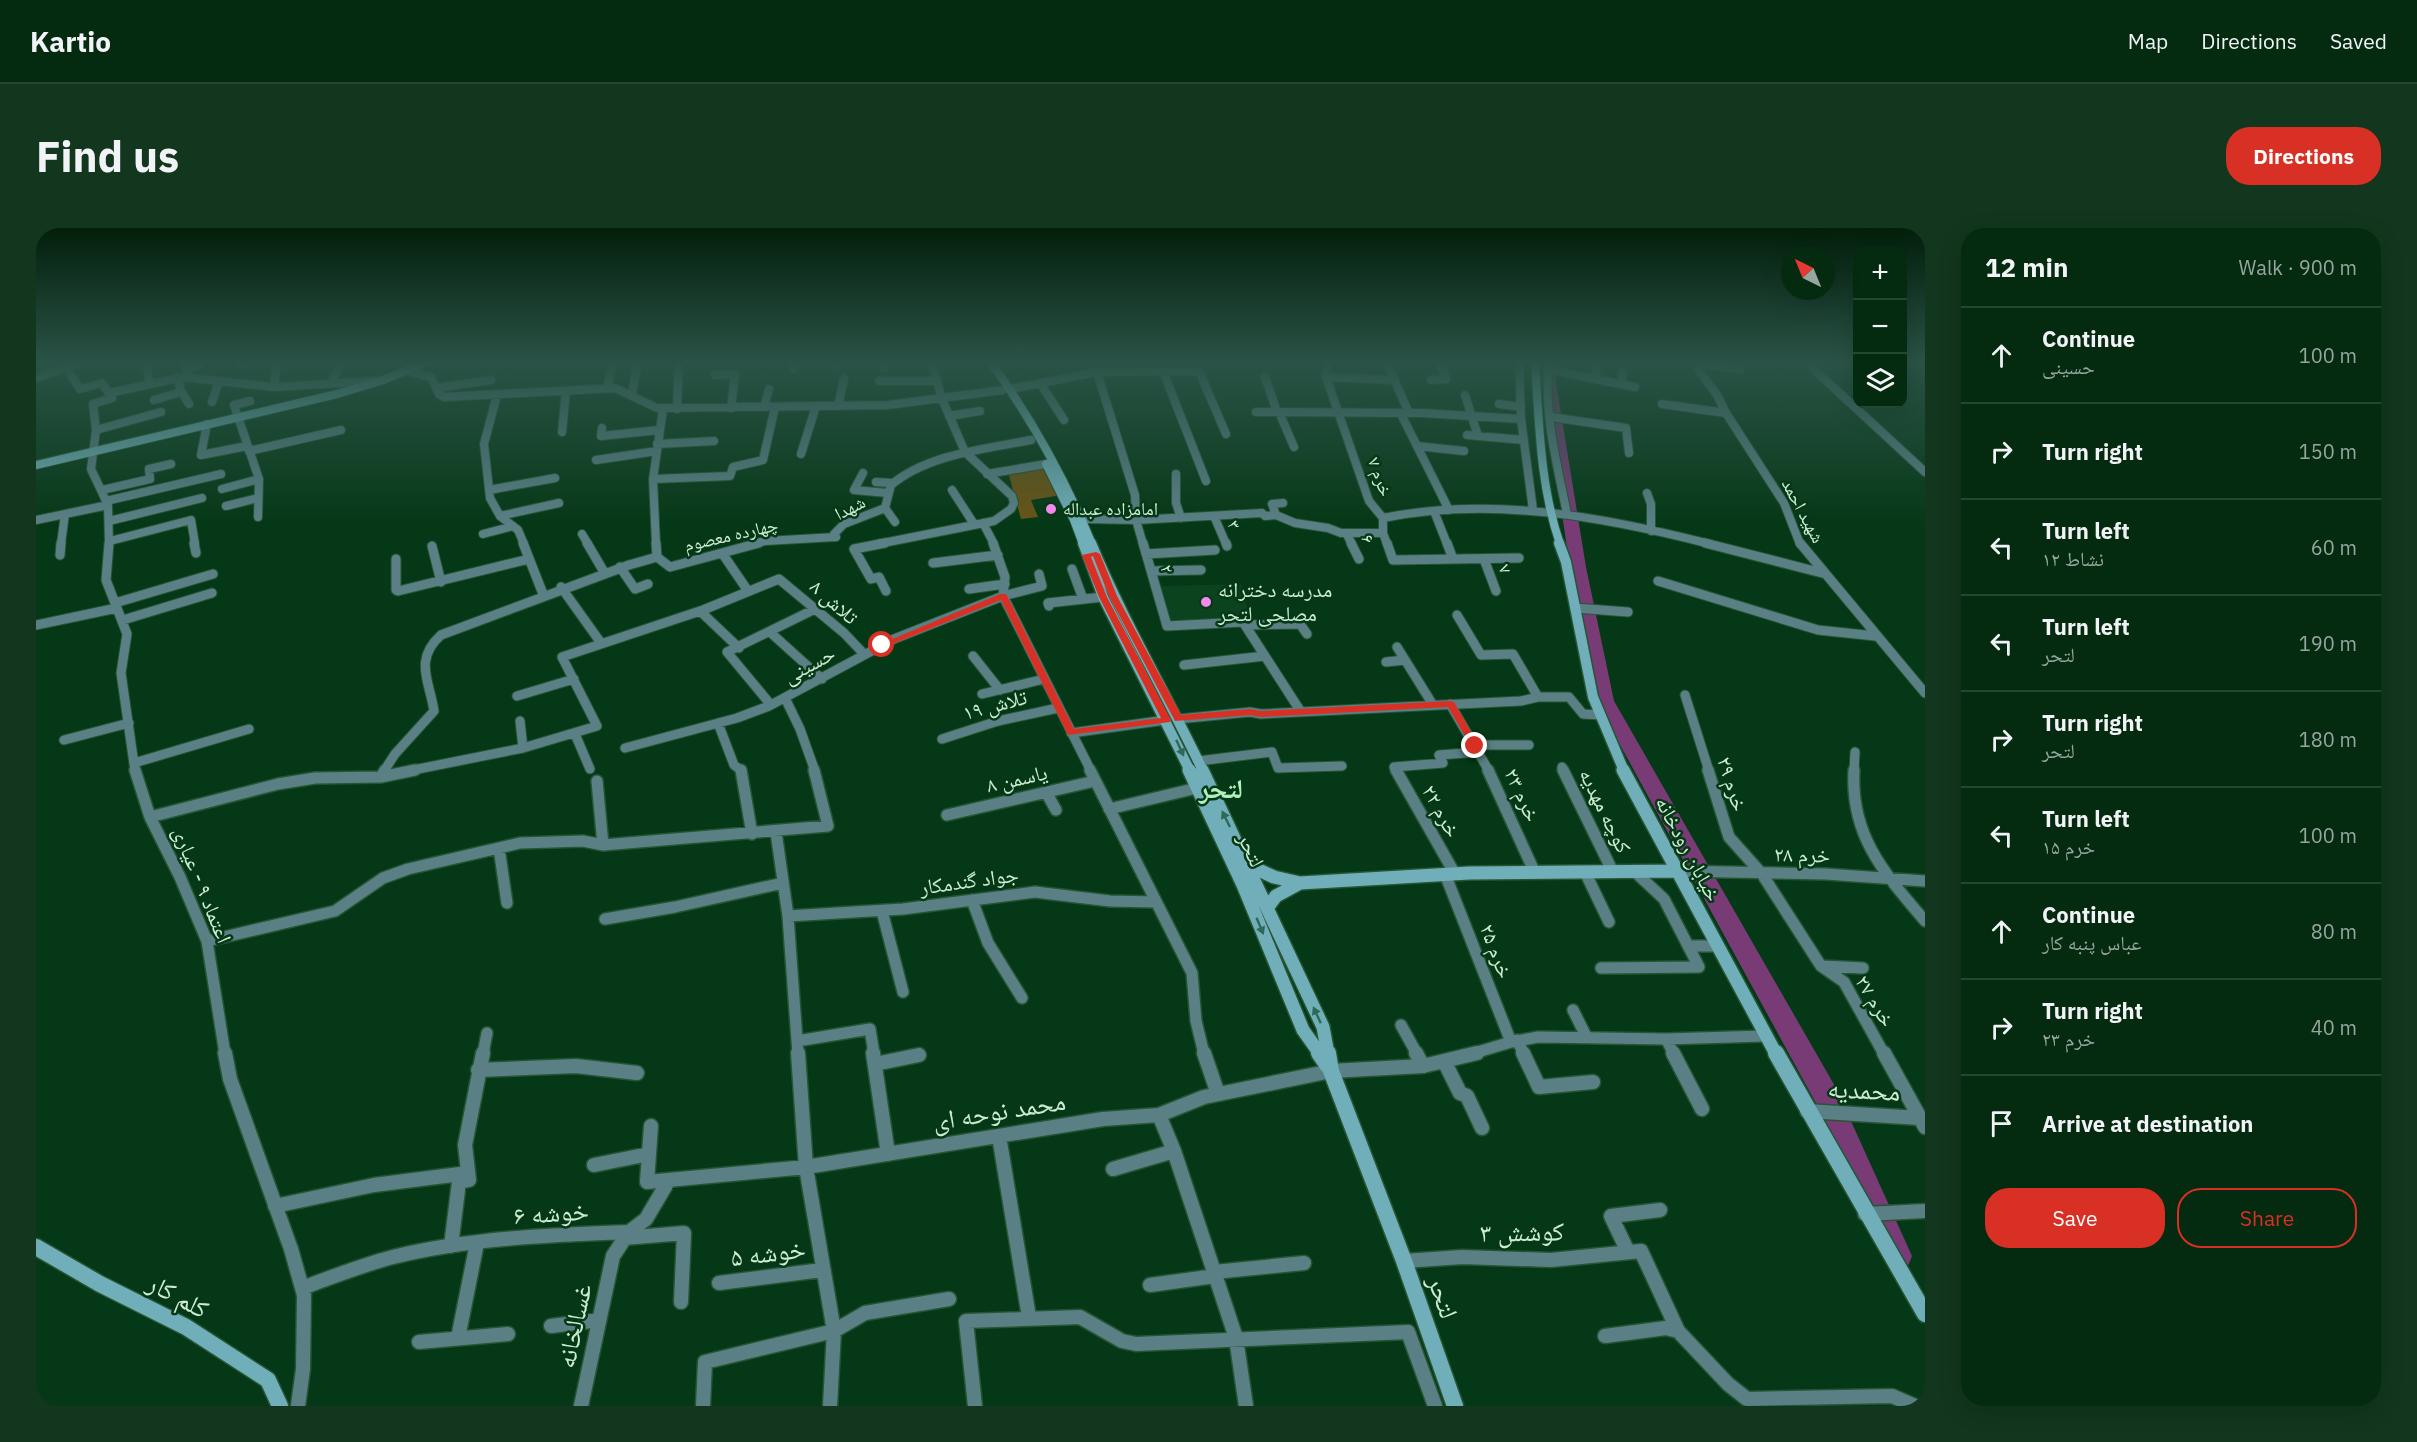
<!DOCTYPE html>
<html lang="en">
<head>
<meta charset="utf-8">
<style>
  :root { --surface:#042a10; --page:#12361e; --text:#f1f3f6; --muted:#97a79f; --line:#254630; --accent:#d93025 }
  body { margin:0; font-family:"IBM Plex Sans","Noto Naskh Arabic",sans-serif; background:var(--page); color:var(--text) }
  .controls { position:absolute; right:18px; top:18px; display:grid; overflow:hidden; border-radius:12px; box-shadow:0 6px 24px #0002 }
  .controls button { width:54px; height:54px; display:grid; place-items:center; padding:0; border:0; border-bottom:2px solid var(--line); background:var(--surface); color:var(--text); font:30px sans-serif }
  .compass { position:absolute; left:1745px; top:18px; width:54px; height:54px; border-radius:50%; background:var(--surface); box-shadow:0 6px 24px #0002; rotate:317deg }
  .stop { position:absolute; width:18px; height:18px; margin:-14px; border:4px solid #d93025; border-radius:50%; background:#fff }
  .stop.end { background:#d93025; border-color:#fff; box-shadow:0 2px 6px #0008 }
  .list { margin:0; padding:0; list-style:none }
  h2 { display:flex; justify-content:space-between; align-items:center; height:78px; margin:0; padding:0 24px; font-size:26px }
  h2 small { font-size:20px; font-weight:400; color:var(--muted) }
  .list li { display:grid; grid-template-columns:39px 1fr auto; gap:18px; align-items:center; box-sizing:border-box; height:96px; padding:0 24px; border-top:2px solid var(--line) }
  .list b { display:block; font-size:22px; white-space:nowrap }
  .list p { margin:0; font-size:20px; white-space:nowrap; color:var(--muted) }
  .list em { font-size:20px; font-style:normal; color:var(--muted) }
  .actions { display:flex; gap:12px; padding:18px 24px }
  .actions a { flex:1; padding:14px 0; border:2px solid var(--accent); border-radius:24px; text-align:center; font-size:21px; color:var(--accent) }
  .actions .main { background:var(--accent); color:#fff }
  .icon { flex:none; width:33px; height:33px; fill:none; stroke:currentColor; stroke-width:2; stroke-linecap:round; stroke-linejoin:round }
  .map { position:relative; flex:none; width:1889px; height:1178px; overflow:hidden; border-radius:24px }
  header { display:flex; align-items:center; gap:36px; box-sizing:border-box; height:84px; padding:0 30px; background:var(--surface); border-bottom:2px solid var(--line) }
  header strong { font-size:28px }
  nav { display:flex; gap:33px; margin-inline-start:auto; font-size:21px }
  .intro { display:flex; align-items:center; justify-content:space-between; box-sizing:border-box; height:144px; padding:0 36px }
  h1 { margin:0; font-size:42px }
  .button { padding:15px 27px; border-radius:24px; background:var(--accent); color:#fff; font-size:21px; font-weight:700 }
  main { display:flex; gap:36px; padding:0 36px }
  aside { flex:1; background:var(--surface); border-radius:24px; box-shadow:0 6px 24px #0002 }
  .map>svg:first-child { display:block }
</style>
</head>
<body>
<header>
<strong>Kartio</strong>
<nav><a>Map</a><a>Directions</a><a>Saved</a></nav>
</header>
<div class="intro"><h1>Find us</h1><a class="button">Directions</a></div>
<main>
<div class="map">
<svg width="1889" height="1178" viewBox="0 0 1889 1178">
  <rect width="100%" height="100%" fill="#053816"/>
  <path fill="#0a431e" d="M1205,356L1215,391L1139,394L1133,391L1125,358Z"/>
  <path fill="#695415" d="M1009,239L1026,267L995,272L1002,289L985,291L972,244Z"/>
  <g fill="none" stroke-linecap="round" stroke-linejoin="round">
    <path fill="#793b76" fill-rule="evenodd" d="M1512,144L1519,148L1550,339L1578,473L1800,860L1876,1028L1872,1038L1862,1042L1852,1038L1781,877L1560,473L1534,339L1505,148Z"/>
    <defs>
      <path id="street-far3" d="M111,133L113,156
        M204,133V136L220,133
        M802,133V137
        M848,133V140
        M1292,133L1290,149L1333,273L1347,290
        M1350,133L1373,185
        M1483,133L1485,191L1497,282
        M1513,133C1507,184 1521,236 1531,286
        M1656,133L1681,167L1690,185L1748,275L1764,316
        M1772,133L1783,146L1889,244
        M306,135L321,133
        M1657,135L1704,141
        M31,141L44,161L66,155L76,170L57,176L60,202L55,241L72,277L73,316
        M757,141L758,133
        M1511,141L1599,159
        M371,143L395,149L403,166L408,169L579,160L621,180L852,177L967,162
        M1127,143L1170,253
        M1061,144L1099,267L1100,292L1107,316
        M679,147L699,146L695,180
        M142,149L144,161L153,176
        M1229,149L1241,184
        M1290,149L1359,152
        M0,150L48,133
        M152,150L149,140L164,137V133
        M1559,151L1561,137
        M1395,152L1410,151L1403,133
        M843,153H901
        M1004,155L1028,192
        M294,156L307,133
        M1585,156L1587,143
        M238,159L241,133
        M400,160L455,152
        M571,160L577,133
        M974,161L1061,144L1163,143L1190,206
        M73,165L146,149L238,159L338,153
        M596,165L602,133
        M461,167L448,216L454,270L464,288L482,302L488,316
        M1429,167L1442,208
        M118,172L145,164
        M214,173L198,177L223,251L222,289
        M176,174L183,153
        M1463,176L1485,179
        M1626,176L1690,185
        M802,178L808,151
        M728,179L733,161
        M641,181L643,133
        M1220,184L1387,185L1485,191
        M1243,184L1258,219
        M1365,186L1413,282
        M913,188L944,183
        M1515,189L1590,200L1593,225
        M171,196L165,227L211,218
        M566,200L565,208L623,202
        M60,202L125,184
        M526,204L530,163
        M1431,207L1488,212
        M621,216L678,213
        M1381,218L1428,223
        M213,223L305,202
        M765,226L780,178
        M560,232L621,223
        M827,245L818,262L852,265
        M951,246L1010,236
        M1140,246V275L1145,290
        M617,251L694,248L697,239L727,232L739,179
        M840,254L856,255
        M186,261L223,251
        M66,262L114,251L113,241L135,236
        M453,262L519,250
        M916,262L938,296
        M1611,265L1615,276V303
        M70,273L185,246
        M190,278L222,270
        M849,280L859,294
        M1398,283L1411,316
        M1240,287L1236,276L1247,275
        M464,288L523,275
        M1178,288L1190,316
        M1048,291L1100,292L1226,285L1229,288L1240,287L1259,295L1292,300L1305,305H1347V290C1457,268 1568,289 1674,316
        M0,292L72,277
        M73,293L166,270
        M947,295L958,316
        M1310,305L1316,316
        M1347,305L1351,316
        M447,306L477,298
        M546,306L552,316
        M800,309L798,306L808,296L849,280L855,257C892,226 949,221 995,212
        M74,313L155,292L159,316
        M25,316L29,286
        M620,316L617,251L627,181
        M717,316L729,313L800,309
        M842,316L958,293L975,281L978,275L976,268L929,224L906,171L895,133"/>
      <path id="street-far2" d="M73,315L70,352L91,406L85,445L99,543
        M158,315L160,325
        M487,315L507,366
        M551,315L568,344
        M620,315L621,329
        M849,315L818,321L835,351L843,349L850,363
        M957,315L969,349L967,368L1055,543
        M1107,315L1131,398L1207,394L1265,484
        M1190,315L1191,318
        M1315,315L1323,331
        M1351,315L1357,332L1483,330
        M1411,315L1417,331
        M1669,315L1790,346
        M1764,315L1889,465
        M396,318L405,354
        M686,325L712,363
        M1110,326L1179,322
        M24,327L25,315
        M360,331V362L362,363L493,331
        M1448,331L1460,363
        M897,335L962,327
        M584,339L599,361L612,356
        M1036,341L1047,371
        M1115,343L1165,342
        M1622,353L1782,402L1839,408
        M525,359L565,415
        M933,361L969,356
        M79,375L177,346
        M1013,378L1012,375L1067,369
        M1539,380L1592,384
        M664,383L703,420
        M1421,387L1445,427L1477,426L1502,469
        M87,392L176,365
        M0,397L81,380
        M1209,397L1264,396L1271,406
        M735,405L786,451
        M1361,419L1397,477
        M937,428L964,462
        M1350,434L1369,432
        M1148,437L1229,428
        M946,466L1008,451
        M1649,467L1673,543
        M481,468L538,451
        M749,470L764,501L779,543
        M1414,476L1453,543
        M735,477L691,424L779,381
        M1142,491L1214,484L1225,486L1485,473L1502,469H1533L1547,486L1564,487
        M484,493L487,520
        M682,495L698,537L706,543
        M1035,505L1130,492
        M539,506L554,541
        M906,511L962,493L1022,480
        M28,512L93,495
        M1439,517H1493
        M589,520L701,490L733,478L858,411L967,368L1006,358L1003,346
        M1162,533L1236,524L1242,540L1306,538
        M98,535L213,501
        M1526,539L1528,543
        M348,543L359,526L398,483C394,454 377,432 405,407L593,337L621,329L634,339L723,315
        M372,543L487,520L561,498L526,429L667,382L743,351L808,405L828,426
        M1361,543L1358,539L1407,535L1403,527L1443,524
        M1818,543L1819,524"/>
      <path id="street-far1" d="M99,542L114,589L144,649L171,713L189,826
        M705,542L716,606
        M1054,542L1156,745L1160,793L1168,826
        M1360,542L1419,646
        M1452,542L1499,645
        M1527,542L1577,644
        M1672,542L1693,609L1726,646L1785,738L1808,754L1848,826
        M1818,542C1814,608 1849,646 1889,693
        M345,549L379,542
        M561,553L567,617
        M1010,564L1020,582
        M1073,581L1161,560
        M911,587L1059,553
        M114,589L242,556L279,550L345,549L349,542
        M740,604L752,688L762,826
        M463,620L471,675
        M1642,643L1790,646L1889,653
        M1549,644L1573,694
        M1409,646L1475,814
        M936,672L952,715L986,770
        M846,683L867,764
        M752,688L867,681L999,664L1074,673L1119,674
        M569,691L639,679L747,655
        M171,713L299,683L347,650L372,641L484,615L547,613L567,617L792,598L778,542
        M1653,718H1681
        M1786,738L1827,740
        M1565,740L1663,739L1628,671L1598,643
        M1537,782L1550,808
        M1365,797L1381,826
        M1630,811L1638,826
        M1481,812L1488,826
        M761,813L834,801L838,826
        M447,826L451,805
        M1435,826L1475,814L1502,809L1630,811L1728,808"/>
      <path id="street" d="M189,825L194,851L255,1021L268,1067L267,1141L262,1178
        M762,825L770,939L798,1103L794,1178
        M837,825L852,926
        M1168,825L1182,866
        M1380,825L1387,838
        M1487,825L1503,859L1557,854
        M1637,825L1666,881
        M1848,825L1889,899
        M1408,833L1424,865L1431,868L1446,900
        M839,836L883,827
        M442,842L540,838L601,845
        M1771,883L1884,890
        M1123,887L1138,923L1200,1110L1210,1178
        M615,898L611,954L770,939L1067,891L1123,887L1168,869L1295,843L1387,838L1441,825
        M963,908L993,1089
        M558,937L613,926
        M1077,941L1138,923
        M239,978L338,957L432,945
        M1829,986L1889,983
        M588,1010L648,1005L645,1074
        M415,1018L423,954L433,952L429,917L447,825
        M1592,1024L1575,988L1624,982
        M1368,1033L1426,1029L1515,1032L1605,1023L1642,1103L1692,1156L1711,1171L1856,1168L1879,1178
        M1178,1044L1268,1035
        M683,1055L786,1042
        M1114,1057L1179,1048
        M266,1060C296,1049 326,1037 357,1029C434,1010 514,1007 593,1004
        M515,1098L563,1092
        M1569,1108L1630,1100L1642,1103
        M422,1110L441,1015
        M383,1114L472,1106
        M545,1178L577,1028L593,1004L610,991L633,952
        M667,1178L669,1134L798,1103L829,1085L913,1071
        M939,1178L930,1093L1044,1089L1086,1113L1100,1116L1372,1104L1399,1178"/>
      <path id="secondary-far3" d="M954,133C995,190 1029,251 1056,316
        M1499,133C1503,194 1504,258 1524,316
        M1010,236L1038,292L1047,316
        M0,237L301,166L347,152L393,133"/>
      <path id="secondary-far2" d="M1047,315L1067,369L1154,543
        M1055,315C1087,393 1131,467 1167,543
        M1523,315L1530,334L1557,469L1588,543"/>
      <path id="secondary-far1" d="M1153,542L1207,657L1267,802L1284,826
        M1166,542L1287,799L1292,826
        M1587,542L1740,826
        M1212,637L1238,649L1264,655L1433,645L1642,643
        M1231,680L1240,668L1264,655"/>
      <path id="secondary" d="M1283,825L1292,838
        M1292,825L1295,843L1368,1033L1419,1178
        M1740,825L1889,1086
        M0,1019L64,1056L150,1099L232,1152L244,1178"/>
    </defs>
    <use href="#street-far3" stroke="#255534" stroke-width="10"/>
    <use href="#street-far2" stroke="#255534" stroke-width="11"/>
    <use href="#street-far1" stroke="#255534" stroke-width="14"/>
    <use href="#street" stroke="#255534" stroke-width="17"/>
    <use href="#secondary-far3" stroke="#255534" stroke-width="10"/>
    <use href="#secondary-far2" stroke="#255534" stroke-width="13"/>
    <use href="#secondary-far1" stroke="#255534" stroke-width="16"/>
    <use href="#secondary" stroke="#255534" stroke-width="19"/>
    <use href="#street-far3" stroke="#5a8086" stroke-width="8"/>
    <use href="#street-far2" stroke="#5a8086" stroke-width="9"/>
    <use href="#street-far1" stroke="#5a8086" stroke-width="11"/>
    <use href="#street" stroke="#5a8086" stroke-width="14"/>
    <use href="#secondary-far3" stroke="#70afb9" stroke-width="8"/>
    <use href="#secondary-far2" stroke="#70afb9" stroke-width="10"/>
    <use href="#secondary-far1" stroke="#70afb9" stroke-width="13"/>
    <use href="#secondary" stroke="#70afb9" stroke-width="16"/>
  </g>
  <defs><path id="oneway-solid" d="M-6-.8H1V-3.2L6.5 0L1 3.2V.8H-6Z" transform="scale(1.5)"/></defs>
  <g fill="#306857">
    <use href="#oneway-solid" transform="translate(1144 520) rotate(65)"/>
    <use href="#oneway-solid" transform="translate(1190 591) rotate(-116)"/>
    <use href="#oneway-solid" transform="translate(1224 698) rotate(67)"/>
    <use href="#oneway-solid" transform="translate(1281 787) rotate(-115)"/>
  </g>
  <linearGradient id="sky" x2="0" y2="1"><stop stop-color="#031f0c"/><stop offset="0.45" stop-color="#2a5347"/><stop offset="1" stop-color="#2a5347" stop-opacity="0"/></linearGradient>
  <rect width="1889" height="298" fill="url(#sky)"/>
  <path fill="#d93025" d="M1060,324L1064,326L1081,368L1145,487L1214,481L1225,483L1414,473L1418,474L1443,518L1442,520H1436L1412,479L1225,489L1214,487L1139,493L1073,368L1057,328L1055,329L1071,369L1135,492L1134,494L1032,507L965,372L849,419L842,417L964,366H970L1038,501L1125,490L1063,369L1046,327Z"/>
  <g fill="#f589ef" stroke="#053816" stroke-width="2">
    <circle cx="1015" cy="281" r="6"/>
    <circle cx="1170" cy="374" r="6"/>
  </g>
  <g text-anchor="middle" stroke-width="5" stroke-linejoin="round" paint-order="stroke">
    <g font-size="18" fill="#cdedd2" stroke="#053816">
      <text transform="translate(1344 249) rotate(70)" y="6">خرم ۷</text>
      <text transform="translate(814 280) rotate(-27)" y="6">شهدا</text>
      <text transform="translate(1767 283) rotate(62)" y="6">شهید احمد</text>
      <text transform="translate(1198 297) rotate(66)" y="6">۳</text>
      <text transform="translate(695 307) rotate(-13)" y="6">چهارده معصوم</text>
      <text transform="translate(1332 311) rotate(64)" y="6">۶</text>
      <text transform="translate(1131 341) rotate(74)" y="6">۲</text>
      <text transform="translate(1469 341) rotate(68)" y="6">۷</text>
    </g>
    <g font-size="18" fill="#cdedd2" stroke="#053816" text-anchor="start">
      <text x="1027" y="287">امامزاده عبداله</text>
    </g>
    <g font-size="21" fill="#cdedd2" stroke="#053816" text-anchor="start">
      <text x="1182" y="369">مدرسه دخترانه<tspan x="1182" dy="24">مصلحی لتحر</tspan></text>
    </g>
    <g font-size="21" fill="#cdedd2" stroke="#053816">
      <text transform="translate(798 374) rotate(41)" y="7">تلاش ۸</text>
      <text transform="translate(773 437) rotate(-29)" y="7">حسینی</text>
      <text transform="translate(959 477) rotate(-15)" y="7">تلاش ۱۹</text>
      <text transform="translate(981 551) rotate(-13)" y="7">یاسمن ۸</text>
      <text transform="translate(1696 556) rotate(72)" y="7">خرم ۲۹</text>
      <text transform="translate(1486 567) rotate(65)" y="7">خرم ۲۳</text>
      <text transform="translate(1405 583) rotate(61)" y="7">خرم ۲۲</text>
      <text transform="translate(1569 583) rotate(64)" y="7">کوچه مهدیه</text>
      <text transform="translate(1652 621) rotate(62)" y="7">خیابان رودخانه</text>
      <text transform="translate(1215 622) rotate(65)" y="7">لتحر</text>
      <text transform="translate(1766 627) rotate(1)" y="7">خرم ۲۸</text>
      <text transform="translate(933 653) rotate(-8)" y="7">جواد گندمکار</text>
      <text transform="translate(166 657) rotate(68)" y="7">اعتماد ۹ - عیاری</text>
      <text transform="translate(1460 723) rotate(69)" y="7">خرم ۲۵</text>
      <text transform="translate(1839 773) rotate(59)" y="7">خرم ۲۷</text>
    </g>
    <g font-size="26" fill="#cdedd2" stroke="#053816">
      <text transform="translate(1828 862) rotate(3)" y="9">محمدیه</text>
      <text transform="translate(963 883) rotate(-9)" y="9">محمد نوحه ای</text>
      <text transform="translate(515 985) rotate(-4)" y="9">خوشه ۶</text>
      <text transform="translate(1486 1004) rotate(-1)" y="9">کوشش ۳</text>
      <text transform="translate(732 1025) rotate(-7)" y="9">خوشه ۵</text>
      <text transform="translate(142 1068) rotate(28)" y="9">کلم کار</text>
      <text transform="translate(1407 1069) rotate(71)" y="9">لتحر</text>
      <text transform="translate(538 1098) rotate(-78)" y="9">غسالخانه</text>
    </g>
    <g font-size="27" font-weight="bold" fill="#b1f2bc" stroke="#053816">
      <text x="1185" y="570">لتحر</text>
    </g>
  </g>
</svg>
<div class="controls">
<button>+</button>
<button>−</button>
<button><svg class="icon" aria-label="layers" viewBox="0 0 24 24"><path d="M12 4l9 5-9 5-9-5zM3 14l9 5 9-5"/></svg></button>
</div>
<svg class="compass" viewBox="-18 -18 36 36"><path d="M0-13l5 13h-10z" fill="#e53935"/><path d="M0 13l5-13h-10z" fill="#97a79f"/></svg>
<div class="stop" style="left:846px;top:417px"></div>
<div class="stop end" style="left:1439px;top:518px"></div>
</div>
<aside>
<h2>12 min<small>Walk · 900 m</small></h2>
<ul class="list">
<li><svg class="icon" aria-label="ahead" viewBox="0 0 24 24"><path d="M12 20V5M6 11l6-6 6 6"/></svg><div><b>Continue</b><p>حسینی</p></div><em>100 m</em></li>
<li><svg class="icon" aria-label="right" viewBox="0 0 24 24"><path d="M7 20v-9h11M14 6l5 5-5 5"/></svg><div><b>Turn right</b></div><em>150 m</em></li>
<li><svg class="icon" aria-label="left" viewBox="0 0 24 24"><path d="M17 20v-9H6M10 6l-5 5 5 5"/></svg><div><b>Turn left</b><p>نشاط ۱۲</p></div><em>60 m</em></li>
<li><svg class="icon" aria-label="left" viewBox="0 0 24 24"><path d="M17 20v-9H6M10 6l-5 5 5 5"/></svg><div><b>Turn left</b><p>لتحر</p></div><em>190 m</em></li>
<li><svg class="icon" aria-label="right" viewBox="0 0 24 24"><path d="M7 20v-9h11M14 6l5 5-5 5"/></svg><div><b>Turn right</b><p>لتحر</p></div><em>180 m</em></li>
<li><svg class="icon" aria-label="left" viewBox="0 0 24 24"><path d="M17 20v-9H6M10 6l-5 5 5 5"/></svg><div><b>Turn left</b><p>خرم ۱۵</p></div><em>100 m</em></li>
<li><svg class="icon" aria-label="ahead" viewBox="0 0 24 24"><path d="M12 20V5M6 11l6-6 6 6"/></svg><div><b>Continue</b><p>عباس پنبه کار</p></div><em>80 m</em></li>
<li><svg class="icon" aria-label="right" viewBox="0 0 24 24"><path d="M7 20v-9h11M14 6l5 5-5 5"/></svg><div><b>Turn right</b><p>خرم ۲۳</p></div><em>40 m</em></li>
<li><svg class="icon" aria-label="arrive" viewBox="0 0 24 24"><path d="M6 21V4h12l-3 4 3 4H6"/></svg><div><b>Arrive at destination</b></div></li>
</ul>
<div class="actions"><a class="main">Save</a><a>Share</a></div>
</aside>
</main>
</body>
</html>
